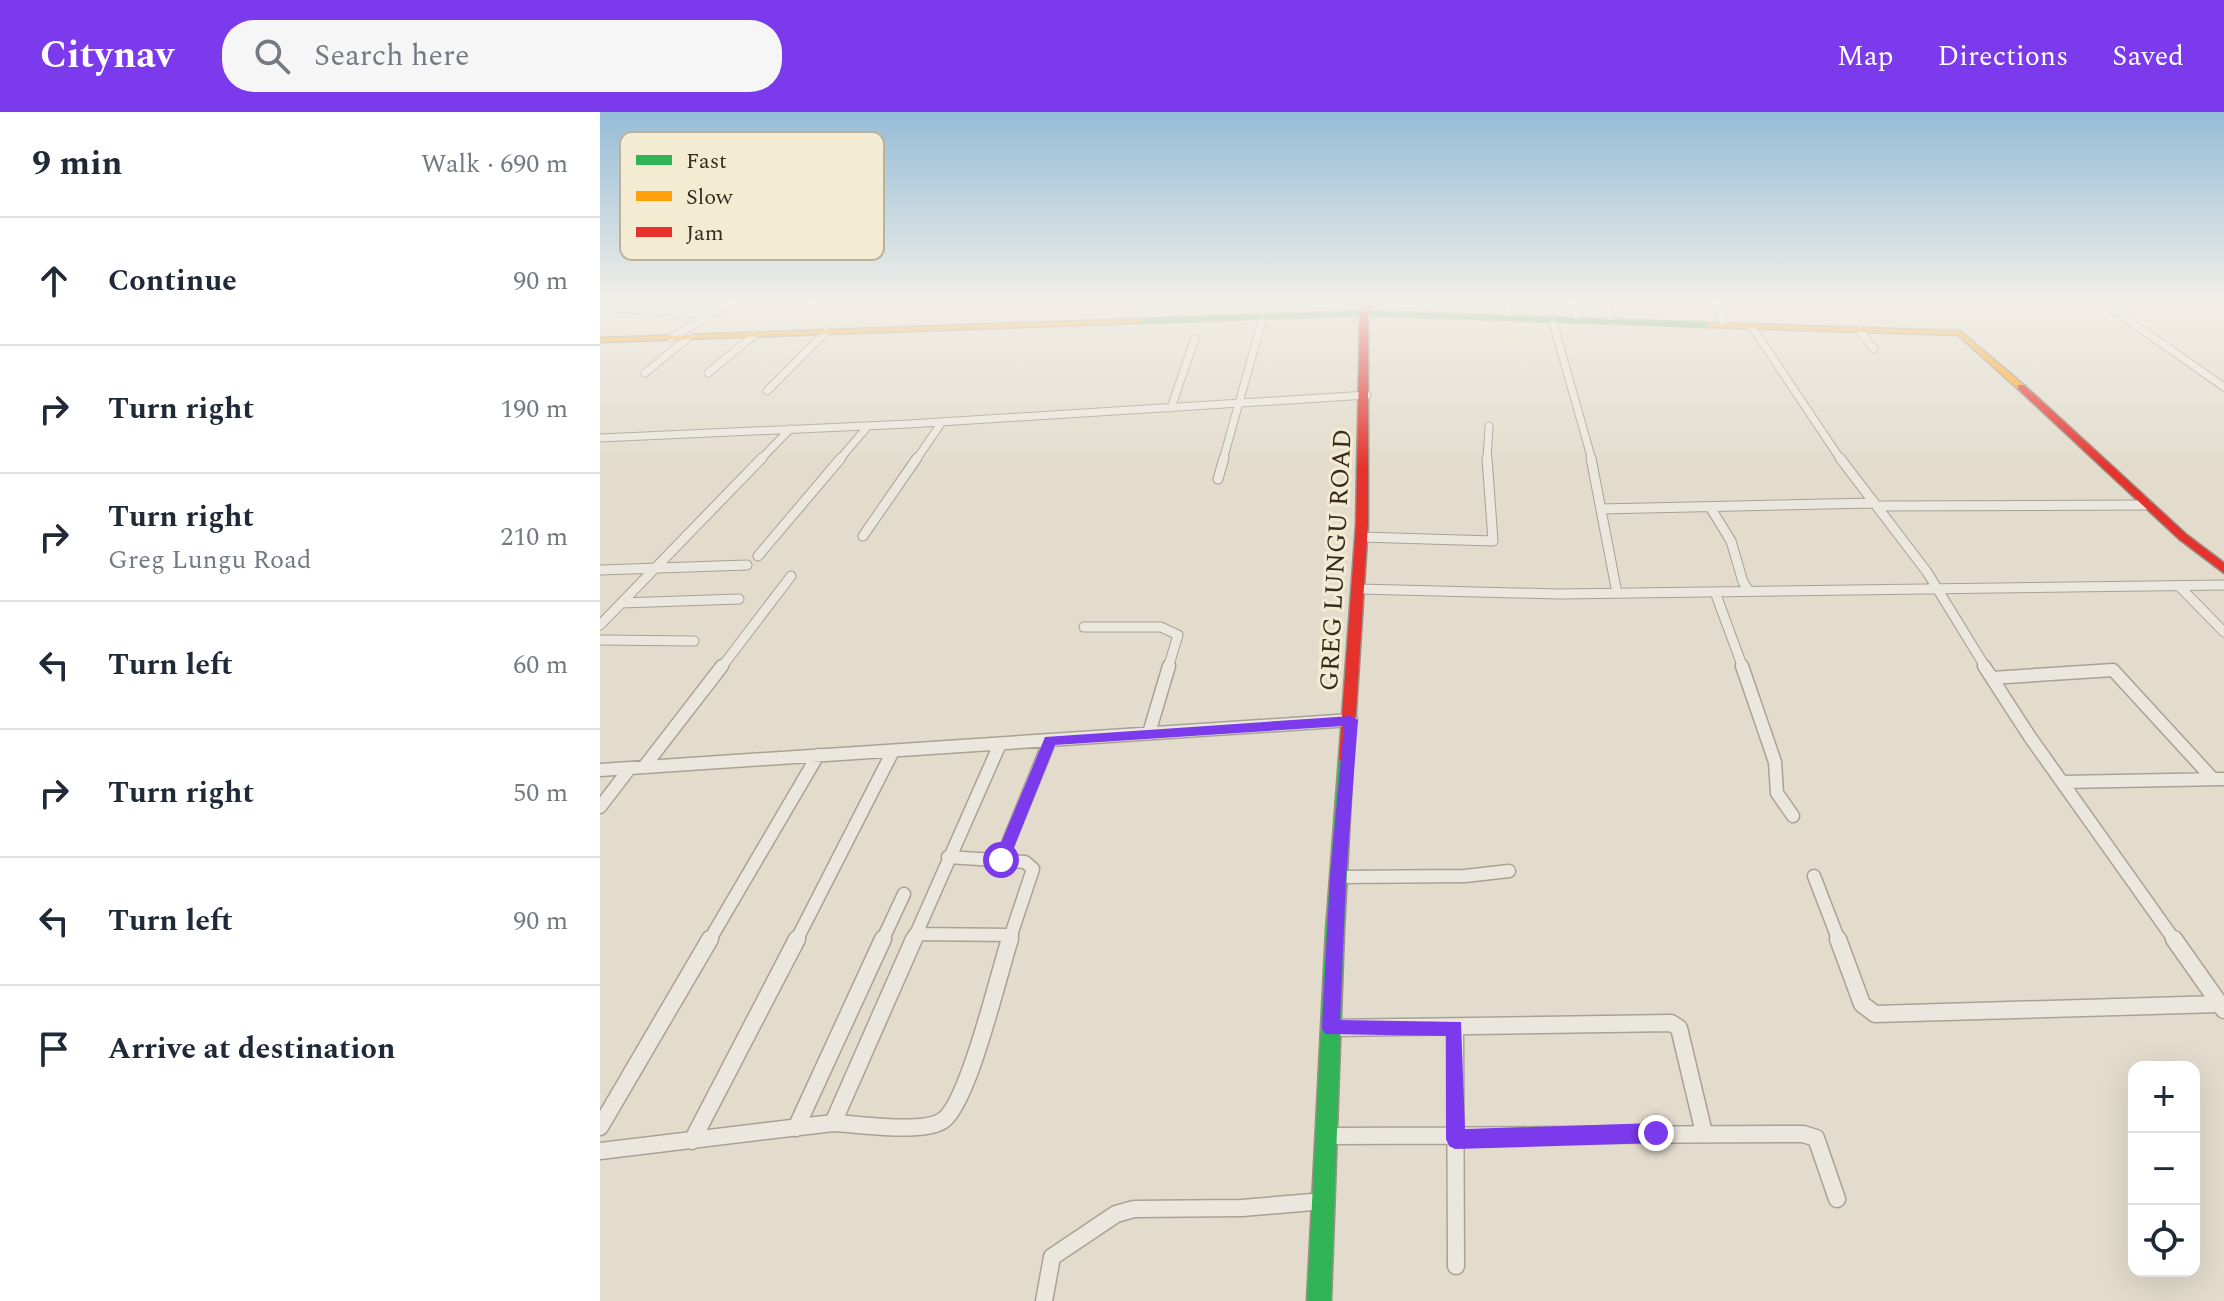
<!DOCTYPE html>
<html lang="en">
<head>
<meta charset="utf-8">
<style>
  :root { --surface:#fff; --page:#f6f6f7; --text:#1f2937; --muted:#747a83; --line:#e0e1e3; --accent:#7c3aed }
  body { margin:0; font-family:Spectral,serif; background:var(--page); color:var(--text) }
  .controls { position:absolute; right:24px; bottom:24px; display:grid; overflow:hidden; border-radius:16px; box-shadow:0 8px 32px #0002 }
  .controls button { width:72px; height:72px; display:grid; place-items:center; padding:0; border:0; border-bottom:2px solid var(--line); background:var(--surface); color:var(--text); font:40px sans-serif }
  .stop { position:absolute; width:24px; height:24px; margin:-18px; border:6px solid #7c3aed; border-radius:50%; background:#fff }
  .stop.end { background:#7c3aed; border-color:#fff; box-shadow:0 2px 8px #0008 }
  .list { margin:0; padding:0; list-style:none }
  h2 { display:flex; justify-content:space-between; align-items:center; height:104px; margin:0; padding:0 32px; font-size:34px }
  h2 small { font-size:26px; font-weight:400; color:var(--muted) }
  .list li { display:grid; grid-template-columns:52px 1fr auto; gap:24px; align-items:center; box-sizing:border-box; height:128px; padding:0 32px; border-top:2px solid var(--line) }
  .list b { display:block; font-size:30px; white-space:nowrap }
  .list p { margin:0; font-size:26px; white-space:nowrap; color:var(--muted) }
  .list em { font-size:26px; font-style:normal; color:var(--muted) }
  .icon { flex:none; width:44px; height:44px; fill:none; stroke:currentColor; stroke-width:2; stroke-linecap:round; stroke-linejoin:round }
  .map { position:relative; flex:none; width:1624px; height:1189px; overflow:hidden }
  header { display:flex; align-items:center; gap:48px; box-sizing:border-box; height:112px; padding:0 40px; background:var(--accent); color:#fff }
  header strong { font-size:38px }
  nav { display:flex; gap:44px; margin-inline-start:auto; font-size:28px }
  .search { width:560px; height:72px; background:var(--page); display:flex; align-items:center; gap:20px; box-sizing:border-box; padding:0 28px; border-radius:32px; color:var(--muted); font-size:30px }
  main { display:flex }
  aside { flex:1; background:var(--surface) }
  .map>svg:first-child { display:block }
</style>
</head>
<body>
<header>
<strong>Citynav</strong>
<div class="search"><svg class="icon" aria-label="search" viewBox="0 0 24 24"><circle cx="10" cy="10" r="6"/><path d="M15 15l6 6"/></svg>Search here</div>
<nav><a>Map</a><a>Directions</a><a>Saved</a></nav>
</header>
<main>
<aside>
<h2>9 min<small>Walk · 690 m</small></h2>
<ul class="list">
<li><svg class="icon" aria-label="ahead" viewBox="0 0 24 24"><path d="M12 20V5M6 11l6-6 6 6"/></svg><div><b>Continue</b></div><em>90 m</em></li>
<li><svg class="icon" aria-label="right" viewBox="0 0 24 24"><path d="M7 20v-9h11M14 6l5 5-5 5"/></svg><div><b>Turn right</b></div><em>190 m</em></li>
<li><svg class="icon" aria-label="right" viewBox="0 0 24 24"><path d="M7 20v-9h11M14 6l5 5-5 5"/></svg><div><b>Turn right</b><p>Greg Lungu Road</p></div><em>210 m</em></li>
<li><svg class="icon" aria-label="left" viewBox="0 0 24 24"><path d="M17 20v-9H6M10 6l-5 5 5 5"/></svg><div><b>Turn left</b></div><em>60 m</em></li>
<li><svg class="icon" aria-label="right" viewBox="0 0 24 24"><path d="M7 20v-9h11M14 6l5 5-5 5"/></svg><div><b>Turn right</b></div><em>50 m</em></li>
<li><svg class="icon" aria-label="left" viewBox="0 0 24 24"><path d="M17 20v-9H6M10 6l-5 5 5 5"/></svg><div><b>Turn left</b></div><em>90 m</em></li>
<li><svg class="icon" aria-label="arrive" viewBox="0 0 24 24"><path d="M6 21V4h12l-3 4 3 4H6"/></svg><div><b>Arrive at destination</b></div></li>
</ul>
</aside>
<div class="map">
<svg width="1624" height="1189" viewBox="0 0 1624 1189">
  <rect width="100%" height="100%" fill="#e3dccd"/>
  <path fill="#e2dbbe" d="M890,208H916L921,230H894Z"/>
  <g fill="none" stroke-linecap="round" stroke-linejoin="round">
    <defs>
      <path id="street-far3" d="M973,189L977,207
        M1007,189L1011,209
        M1116,189L1123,211
        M1501,189L1624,275
        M211,193L212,189
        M0,195L111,202
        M907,204L912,189
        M952,207L992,348
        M1152,215L1241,348
        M1260,219L1274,237
        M71,226L134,189
        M45,261L89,225
        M108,261L154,223
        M167,279L226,220
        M571,296L595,226
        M0,326L309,312L767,283
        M160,348L190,317
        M239,348L268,314
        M316,348L342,310
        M623,348L663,205
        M887,348L889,314"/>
      <path id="street-far2" d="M991,346L1017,481
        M1240,346L1327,460L1386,556
        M618,367L624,346
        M1277,394L1548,393
        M1110,395L1131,429L1143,470L1149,479
        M1001,397L1274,391
        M263,424L317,346
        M761,425L893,429L887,346
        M158,444L241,346
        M0,458L147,453
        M1579,474L1624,520
        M758,477L960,482L1624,473
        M1115,480L1143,556
        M21,491L139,487
        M0,513L162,346
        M484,515H561L578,523L568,556
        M0,528L94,529
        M121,556L191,464"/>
      <path id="street-far1" d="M1142,554L1175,650L1177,681L1193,704
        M1384,554L1430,625L1575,829
        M1392,566L1513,558L1613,667
        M549,621L569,554
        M44,655L122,554
        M0,658L751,608
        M1463,670L1624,667
        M0,695L30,656
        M348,745L425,750L433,757L409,829
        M401,748L450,628
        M1214,764L1239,829
        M738,765L865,764L909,759
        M315,822L412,823
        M109,829L218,643
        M196,829L293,639
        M282,829L304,782
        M313,829L400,632"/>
      <path id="street" d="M1238,827L1262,892L1275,902L1619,892
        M1574,827L1624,898
        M731,916L1071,911L1079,916L1104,1021
        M855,916L856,1154
        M233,1011C259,1012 321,1022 342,1009C368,994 399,860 410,827
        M0,1015L110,827
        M196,1016L283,827
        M726,1024L1203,1022L1216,1026L1237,1087
        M92,1029L197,827
        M0,1039L233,1011L314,827
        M444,1189L452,1145L516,1102L534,1097L642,1096L724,1089"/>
      <path id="fast" d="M764,199L1110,211L1114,213L1110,215L764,203L538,211L534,209L538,207Z
        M746,640L751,642L753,646L744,818L731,1189H707L726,818L739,646L741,642Z"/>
      <path id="slow" d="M541,207L542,209L538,211L0,230V226Z
        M1107,211L1360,219L1426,275L1418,277L1358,223L1110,215H1107Z"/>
      <path id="jam" d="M765,189H773L768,201V412L753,646L751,650H741L739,646L756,412L760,201Z
        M1418,273H1424L1587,423L1624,451V461L1579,427L1418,277Z"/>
    </defs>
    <use href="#street-far3" stroke="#a8a196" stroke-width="9"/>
    <use href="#street-far2" stroke="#a8a196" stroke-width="11"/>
    <use href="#street-far1" stroke="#a8a196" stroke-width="15"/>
    <use href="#street" stroke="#a8a196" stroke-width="19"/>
    <use href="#fast" stroke="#989186" stroke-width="3"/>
    <use href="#slow" stroke="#989186" stroke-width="3"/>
    <use href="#jam" stroke="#989186" stroke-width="3"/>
    <use href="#street-far3" stroke="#ece7de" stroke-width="7"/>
    <use href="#street-far2" stroke="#ece7de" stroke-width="9"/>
    <use href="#street-far1" stroke="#ece7de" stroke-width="12"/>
    <use href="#street" stroke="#ece7de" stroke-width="16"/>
    <use href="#fast" fill="#30b455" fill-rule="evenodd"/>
    <use href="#slow" fill="#ff9f0a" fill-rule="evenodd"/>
    <use href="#jam" fill="#e5322d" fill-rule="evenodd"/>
  </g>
  <path fill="#aba196" d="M817,189H827L825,196H817Z"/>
  <linearGradient id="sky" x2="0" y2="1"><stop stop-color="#95bcd7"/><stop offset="0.53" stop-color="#f2efe8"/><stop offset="1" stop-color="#f2efe8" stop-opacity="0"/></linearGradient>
  <rect width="1624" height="356" fill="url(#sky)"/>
  <path fill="#7c3aed" d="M751,604L758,608L746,765L740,908L861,910L865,1017L1056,1011L1063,1014L1066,1021L1063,1028L1056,1031L855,1037L849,1034L846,1027V924L725,922L722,916L730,765L744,614L455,633L407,753H396L394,748L445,625Z"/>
  <g text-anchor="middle" stroke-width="6" stroke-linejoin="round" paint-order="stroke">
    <g font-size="26" fill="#372a1e" stroke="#f4ebd3">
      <text transform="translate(735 448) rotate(-87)" y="9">GREG LUNGU ROAD</text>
    </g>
  </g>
  <rect x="20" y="20" width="264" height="128" rx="12" fill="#f4ebd3" stroke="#bbb19d" stroke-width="2"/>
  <rect x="36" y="43" width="36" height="10" fill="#30b455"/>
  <rect x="36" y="79" width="36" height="10" fill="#ff9f0a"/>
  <rect x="36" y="115" width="36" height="10" fill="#e5322d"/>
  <g font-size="22" fill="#372a1e">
    <text x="86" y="56">Fast</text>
    <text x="86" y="92">Slow</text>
    <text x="86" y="128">Jam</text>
  </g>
</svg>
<div class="controls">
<button>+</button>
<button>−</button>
<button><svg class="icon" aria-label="locate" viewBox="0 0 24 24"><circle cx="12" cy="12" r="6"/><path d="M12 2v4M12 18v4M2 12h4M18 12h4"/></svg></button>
</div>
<div class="stop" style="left:401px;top:748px"></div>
<div class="stop end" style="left:1056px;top:1021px"></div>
</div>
</main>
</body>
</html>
